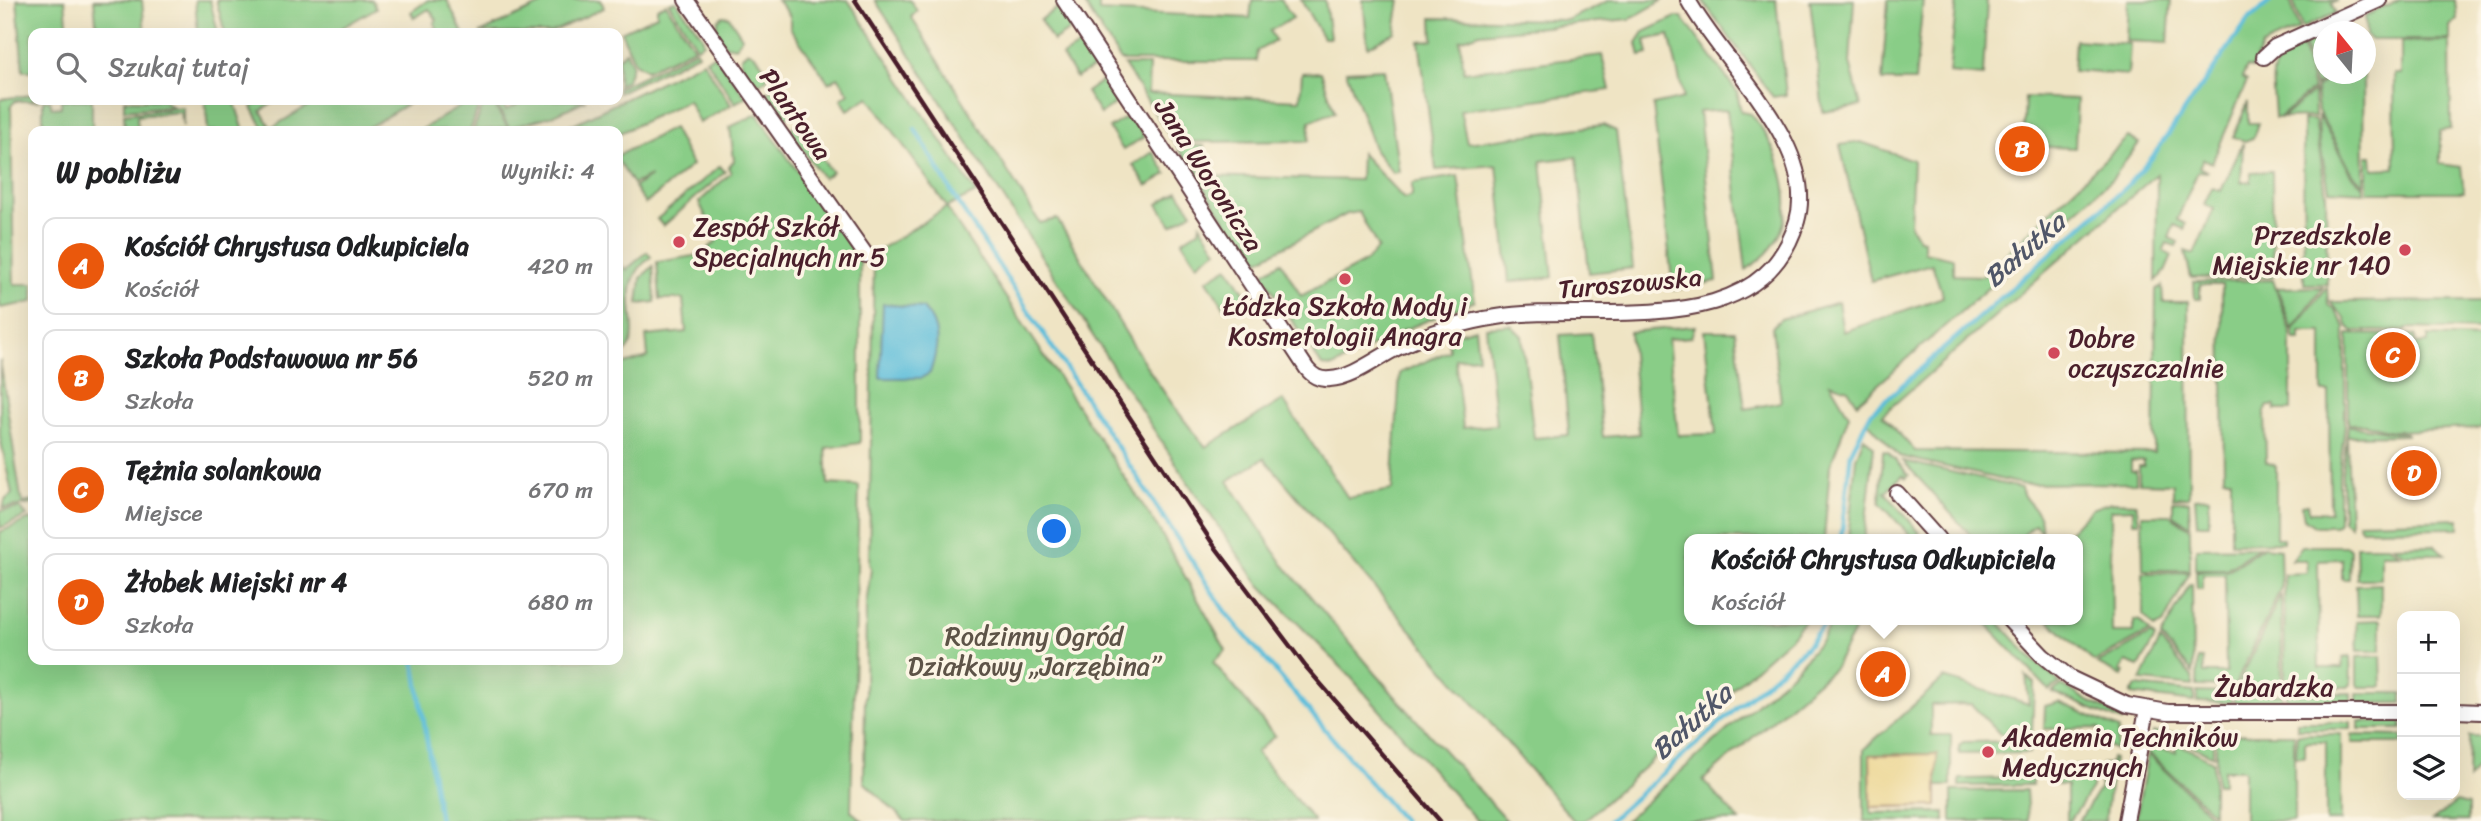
<!DOCTYPE html>
<html lang="pl">
<head>
<meta charset="utf-8">
<style>
  :root { --surface:#fff; --page:#f6f6f6; --text:#202124; --muted:#757577; --line:#e0e0e0; --accent:#ea580c }
  body { margin:0; font-family:Sriracha,sans-serif; background:var(--page); color:var(--text) }
  .controls { position:absolute; right:21px; bottom:21px; display:grid; overflow:hidden; border-radius:14px; box-shadow:0 7px 28px #0002 }
  .controls button { width:63px; height:63px; display:grid; place-items:center; padding:0; border:0; border-bottom:2px solid var(--line); background:var(--surface); color:var(--text); font:35px sans-serif }
  .compass { position:absolute; left:2313px; top:21px; width:63px; height:63px; border-radius:50%; background:var(--surface); box-shadow:0 7px 28px #0002; rotate:342deg }
  .you { position:absolute; left:1055px; top:532px; width:24px; height:24px; margin:-18px; border:5px solid #fff; border-radius:50%; background:#1a73e8; box-shadow:0 0 0 10px #1a73e833 }
  .badge { display:grid; place-items:center; width:46px; height:46px; border-radius:50%; background:var(--accent); color:#fff; font-size:23px; font-weight:700 }
  .pin { position:absolute; translate:-50% -50%; border:4px solid #fff; box-shadow:0 2px 7px #0006 }
  .popup { position:absolute; left:1684px; top:534px; width:399px; height:91px; box-sizing:border-box; display:grid; place-content:center; border-radius:14px; background:var(--surface); filter:drop-shadow(0 2px 5px #0005); font-size:23px; white-space:nowrap; color:var(--muted) }
  .popup b { font-size:26px; color:var(--text) }
  .popup::after { content:''; position:absolute; left:50%; top:100%; margin-left:-14px; border:14px solid transparent; border-top-color:var(--surface) }
  .list { margin:0; padding:0; list-style:none }
  h2 { display:flex; justify-content:space-between; align-items:center; height:91px; margin:0; padding:0 28px; font-size:30px }
  h2 small { font-size:23px; font-weight:400; color:var(--muted) }
  .list li { display:grid; grid-template-columns:46px 1fr auto; gap:21px; align-items:center; box-sizing:border-box; height:98px; margin:0 14px 14px; padding:0 14px; border:2px solid var(--line); border-radius:14px }
  .list b { display:block; font-size:26px; white-space:nowrap }
  .list p { margin:0; font-size:23px; white-space:nowrap; color:var(--muted) }
  .list em { font-size:23px; font-style:normal; color:var(--muted) }
  .icon { flex:none; width:38px; height:38px; fill:none; stroke:currentColor; stroke-width:2; stroke-linecap:round; stroke-linejoin:round }
  .map { position:relative; flex:none; width:2481px; height:821px; overflow:hidden }
  .search { position:absolute; background:var(--surface); box-shadow:0 7px 28px #0002; left:28px; top:28px; width:595px; height:77px; display:flex; align-items:center; gap:18px; box-sizing:border-box; padding:0 24px; border-radius:14px; color:var(--muted); font-size:26px }
  .panel { position:absolute; background:var(--surface); box-shadow:0 7px 28px #0002; left:28px; top:126px; width:595px; height:539px; border-radius:14px }
  .map>svg:first-child { display:block }
</style>
</head>
<body>
<div class="map">
<svg width="2481" height="821" viewBox="0 0 2481 821">
  <rect width="100%" height="100%" fill="#fcf5e5"/>
  <filter id="ink" filterUnits="userSpaceOnUse"><feTurbulence type="fractalNoise" baseFrequency=".0143" numOctaves="2"/><feDisplacementMap in="SourceGraphic" scale="14" xChannelSelector="R" yChannelSelector="G"/><feConvolveMatrix kernelMatrix="1 2 1 2 8 2 1 2 1" color-interpolation-filters="sRGB"/></filter>
  <filter id="wash" filterUnits="userSpaceOnUse"><feTurbulence type="fractalNoise" baseFrequency=".00686" numOctaves="4" result="noise"/><feDisplacementMap in="SourceGraphic" scale="28" xChannelSelector="R" yChannelSelector="G"/><feGaussianBlur stdDeviation="1.57" result="paint"/><feColorMatrix in="noise" values="0 0 0 0 0 0 0 0 0 0 0 0 0 0 0 0 0 1.4 0 .05"/><feComposite in="paint" operator="in"/></filter>
  <g filter="url(#wash)">
    <rect width="100%" height="100%" fill="#efe4c4"/>
    <path fill="#89cd87" stroke="#6a7659" stroke-width="2" d="M17,0H65L68,33H33L32,71H23Z
      M94,0H142L145,33H97Z
      M195,0H210L218,33H198Z
      M216,0H372L376,8L333,33H225Z
      M428,0H447L463,33H427L437,27L434,23L437,20L429,9L414,18L411,12Z
      M551,0H601L604,8L550,33H480Z
      M777,0H848L976,193L947,207L948,210L1158,528L1226,650L1213,662L1275,736L1256,752L1314,821H905L864,782L866,605L871,568L869,564L874,253L947,207L869,97L848,110L841,99L849,93L838,77L829,83L790,28V16Z
      M875,0H910L917,11L911,17L1040,223L1057,219C1104,294 1149,381 1206,447L1283,400L1348,498L1392,490L1400,373L1449,351L1448,336L1475,328L1478,357L1455,359L1463,428L1496,425L1486,327L1511,325L1522,336L1534,438L1569,435L1560,335L1591,333L1603,437L1639,434L1630,332L1695,326L1691,337L1668,339L1678,435L1716,434L1704,331H1735L1745,409L1781,402L1772,327L1781,319L1838,302L1843,332L1943,297L1932,264L1871,281L1840,145L1861,142L1913,160L1910,225L1919,239L1924,240V252L1953,258V275L1983,276L2128,137L2139,143L2112,179L1857,403L1848,389L1830,383L1849,415L1830,466L1824,539H1689V620H1805L1793,635L1584,821H1574L1264,458L1228,481L1283,564L1393,694L1507,821H1477L1348,674L1258,583L1193,490Z
      M1082,0H1099V11L1250,18L1252,0H1281L1293,18L1270,31L1275,41L1257,51L1256,61H1121Z
      M1301,0H1325L1330,38H1323Z
      M1363,0H1400L1395,32L1368,47Z
      M1610,0H1663L1630,19L1480,33L1460,40L1464,72L1602,55L1610,90L1460,110L1467,143L1603,125L1616,131L1633,268L1589,273L1577,157L1541,161L1553,277L1509,282L1497,165L1436,170L1419,41L1433,40L1432,18L1567,20Z
      M1702,0H1776L1786,95L1773,97Z
      M1810,0H1854L1850,63L1861,106L1823,112Z
      M1888,0H1923L1915,81H1882Z
      M1957,0H1987L1983,76L1949,73Z
      M2128,0H2171L2168,43L2126,41Z
      M2272,0H2290L2299,29L2262,46L2252,68L2247,67L2242,78L2247,81L2212,163L2203,159L2199,167L2208,172L2198,171L2177,220L2186,224L2184,229L2174,225L2169,238L2178,242L2176,246L2167,243L2163,251L2172,256L2165,272L2156,281L2157,174L1882,415L1915,451L2154,453L2156,290L2162,286L2163,302H2188L2189,497L2173,498V484L2139,483V466H2144V460L2131,461V471H2136V483L2021,484L1899,456L1866,420L1871,413L2126,187L2151,159L2248,20Z
      M2293,0H2337L2331,3L2336,13L2302,28Z
      M2400,0H2455L2457,20L2450,26V40H2371L2366,36L2365,16Z
      M676,1L702,36L704,43L697,47L669,3Z
      M666,4L694,48L647,70L635,63L621,32L657,15V8Z
      M1059,7L1073,28L1053,41L1040,20Z
      M723,16L729,17L742,37L736,47L725,45L716,30L718,20Z
      M1676,17H1682L1737,92L1741,112L1751,114C1781,150 1804,214 1767,253C1761,259 1753,265 1746,270L1727,110L1699,112L1717,281L1673,290L1653,105L1684,98L1669,35L1645,40L1648,54L1640,56L1637,43L1644,32Z
      M2323,35L2324,74H2331L2315,86L2304,44Z
      M2075,40L2130,44L2128,75L2073,71Z
      M2450,41L2451,129L2440,131V164L2461,167L2464,192H2367V156H2372L2373,169L2395,168L2394,74H2401V42Z
      M1083,43L1096,66L1076,78L1062,56Z
      M2302,45L2313,89L2279,118H2275C2274,79 2262,63 2302,45Z
      M696,50L698,54L618,93V88Z
      M626,51L632,64L627,80L618,85V58Z
      M748,51C757,54 768,69 767,79L760,83L752,81L741,64V57Z
      M715,55L746,97L735,103L706,59Z
      M703,61L731,105L699,123L688,100L618,134L559,131Z
      M1124,65H1149L1148,93L1300,100L1302,73L1321,72L1335,112L1310,121L1309,141L1174,142Z
      M1384,69L1399,172L1393,173L1375,151L1346,71Z
      M2334,74H2363L2364,184L2353,174L2318,111L2316,88Z
      M1105,79L1119,101L1100,114L1086,92Z
      M773,88L779,89L793,108L792,114L785,119L779,117L766,100L767,92Z
      M2314,91L2315,117L2282,118Z
      M33,95V100L40,101H15L11,106L14,284H33V302L0,308V99Z
      M2025,97L2077,99L2075,148L2023,146Z
      M43,100H50L52,108L61,107V100H92V131H43Z
      M124,100H163L172,106L124,110Z
      M205,100H234L244,131H208Z
      M263,100H270L273,103L261,111L271,128L318,100H414L362,131H265L252,107Z
      M471,100H481L470,131H419Z
      M485,100H491L508,128L473,131Z
      M494,100H500L506,110L528,100H586L554,115L509,128Z
      M2248,102V123H2258L2253,138L2245,141L2233,137Z
      M183,107V126L180,112L137,116L138,131H125L124,114Z
      M757,114L860,259V443L826,448L828,484L859,486L851,811L863,821H0V532L30,519L33,523V660H618V366L648,357L646,336L686,332L683,299H660L657,262L700,255L717,241L699,202L731,173L728,167L734,161L730,127Z
      M1130,115L1144,137L1123,150L1109,128Z
      M2318,115L2352,175L2364,187V192L2329,190L2319,140Z
      M2303,120H2315L2326,195L2327,284H2304Z
      M798,123L804,125L799,130L832,172L823,178L791,134V128Z
      M673,128L692,165L645,204L634,187L651,176L633,184L618,161V155Z
      M2243,143L2241,182H2251V172L2272,171L2273,277L2191,278L2185,251L2194,254L2214,209L2204,204L2212,188L2221,191Z
      M1176,145L1204,146L1200,176L1360,180L1361,153L1404,199L1412,196V183L1458,176L1475,301L1404,330L1333,367L1322,366L1262,274L1281,262L1301,296L1365,262L1378,248L1359,212L1347,214L1253,263Z
      M1153,152L1167,174L1147,186L1133,165Z
      M720,166L725,172L663,226L657,219Z
      M1178,191L1192,212L1172,225L1158,204Z
      M1200,224L1217,250L1197,264L1182,241L1199,230Z
      M647,252L651,257C608,288 651,333 622,355L618,346V262L626,270Z
      M653,266L655,302L638,304L641,278Z
      M1228,267L1247,296L1244,301L1226,310L1207,280Z
      M2273,280L2291,334V410H2276L2275,406H2268L2265,411L2266,462L2276,466V538H2283V542L2231,543V478H2224L2222,285H2200V299H2195L2194,282Z
      M2323,287L2292,329L2277,288Z
      M2327,287L2328,305L2335,310L2345,327V425L2339,474V522L2335,526H2314L2304,519L2302,505L2308,504L2309,512H2330L2329,392H2322V332H2300V340H2295L2293,330Z
      M2481,301V330L2407,328L2406,331H2354L2348,327L2344,317L2330,302Z
      M2348,334L2416,335L2415,344L2428,343V336L2481,338V428L2392,431L2365,424H2348Z
      M0,360L21,498L23,503L33,501V504L3,508L5,500L12,494L0,437Z
      M2348,426C2368,426 2386,433 2406,433L2407,435L2347,436L2350,526L2343,520L2342,474Z
      M1864,437L1874,447L1864,539H1848L1856,458Z
      M1883,451L1888,452L1909,475L1906,478L1903,475L1885,492L1920,533L1913,539L1880,503Z
      M1903,461L2021,488C2023,504 2044,508 2041,532L2035,525L2019,539H1974Z
      M2209,497V524H2197L2195,498Z
      M2173,501H2189L2190,526L2173,515Z
      M2111,502L2136,503L2139,522H2133V509L2111,510L2112,633H2134V620L2140,621L2149,632L2094,662L2048,620H2077V539H2063L2091,509Z
      M20,508L27,516L0,528V511Z
      M2142,515H2170L2190,529V570H2143Z
      M2459,519V528L2361,529L2358,522Z
      M2433,545L2445,554H2404L2393,546Z
      M2302,546H2347L2350,549L2349,579H2342V559L2318,560L2319,668H2342L2343,657L2350,656L2351,684L2348,687H2285L2284,574L2307,573L2306,560H2292Z
      M2356,546H2388L2399,554H2381V579H2357Z
      M2260,547L2226,569H2196V548Z
      M2264,547L2280,549L2281,588L2234,687L2197,686L2198,659H2203L2204,673H2226L2225,575H2203V589H2197L2196,571H2227Z
      M2190,572L2163,624L2154,628L2143,615V573Z
      M2190,584H2192L2193,673L2161,637Z
      M2381,584V615H2357L2356,585Z
      M2281,594L2282,687H2237Z
      M1832,620H1860L1834,668L1703,780L1740,821H1625L1796,669L1822,639Z
      M1982,620H1997L2032,659L2060,683L2049,690Z
      M2381,620V651H2358L2356,621Z
      M2151,634L2155,638L2139,667L2126,662L2120,671L2124,672L2122,676L2097,664Z
      M2160,640L2193,678V686L2141,681Z
      M2381,656L2382,687H2360L2357,684V657Z
      M2026,676L2034,683L2032,734H2000L1971,704L1931,705V735H1951V786H1937L1936,754L1870,755L1871,813L1945,812V821H1864V749L1944,678L2029,704Z
      M2062,685L2090,702L2122,716V722L2052,692Z
      M2136,686L2194,692V702L2131,694Z
      M2197,692L2231,693V703L2197,702Z
      M2234,693L2282,694V704L2234,703Z
      M2351,693V703L2286,704V694Z
      M2357,693H2402V703H2357Z
      M2059,702L2119,729L2116,750L2104,744L2099,728L2044,729L2045,706Z
      M2359,721L2402,722V729H2359Z
      M2297,722H2351V729H2297Z
      M2153,733H2172L2170,742H2159V749L2176,752L2175,742L2213,761V813L2148,752Z
      M2177,733H2213V756L2177,739Z
      M2216,734H2294V821H2244V770H2223V784H2216Z
      M2297,734H2341V821H2326V742H2305V757H2296Z
      M2352,735L2402,736V743H2352Z
      M2469,736H2481V763L2468,780Z
      M2029,741V753L1959,754V746L1963,742Z
      M2148,754L2212,816L2213,818H2136Z
      M2111,758L2114,759L2105,821H2079L2100,788L2102,764H2110Z
      M2057,766H2088V781L2092,782V788L2070,821H2067V785H2058Z
      M2032,778V785L1960,786V779Z
      M2026,790L2028,821H1952V791Z
      M2456,802L2468,805V821H2432Z"/>
    <path fill="#eeda9e" stroke="#9c7c64" stroke-width="2" d="M1937,754V806L1871,807L1870,755Z"/>
    <path fill="#5cbdda" stroke="#536e82" stroke-width="2" d="M883,304L923,308C942,328 938,349 930,373L921,378H880Z"/>
    <g fill="none" stroke-linecap="round" stroke-linejoin="round">
      <path stroke="#5cbdda" stroke-width="4.5" d="M915,129L960,206L1226,613L1403,821
        M1841,539L1851,452L1871,413L2126,187L2151,159L2248,20L2272,0
        M414,660L440,821
        M1609,821L1806,647L1827,620"/>
    </g>
  </g>
  <g filter="url(#ink)">
    <g fill="none" stroke-linecap="round" stroke-linejoin="round">
      <defs>
        <path id="minor" d="M686,0L866,255
          M1064,0L1307,369C1313,376 1319,380 1330,379C1352,378 1377,358 1397,348C1429,333 1462,322 1497,317C1594,301 1760,347 1797,221C1819,145 1722,63 1688,0
          M2264,57L2275,47L2379,0
          M1897,493L1938,539
          M2009,620L2043,656L2070,678L2127,705L2168,712H2402
          M2455,711L2481,712
          M2126,821L2147,709"/>
      </defs>
      <use href="#minor" stroke="#633d42" stroke-width="18"/>
      <use href="#minor" stroke="#fff" stroke-width="14"/>
      <path stroke="#4a1f2b" stroke-width="4.5" d="M855,0L1213,544L1306,667L1440,821"/>
    </g>
  </g>
  <g fill="#d1495b" stroke="#fcf5e5" stroke-width="2.5">
    <circle cx="679" cy="242" r="7"/>
    <circle cx="2405" cy="250" r="7"/>
    <circle cx="1345" cy="279" r="7"/>
    <circle cx="2054" cy="353" r="7"/>
    <circle cx="1988" cy="752" r="7"/>
  </g>
  <g text-anchor="middle" stroke-width="7" stroke-linejoin="round" paint-order="stroke">
    <g font-size="26" fill="#4a1f2b" stroke="#fcf5e5">
      <text transform="translate(796 114) rotate(55)" y="9">Plantowa</text>
      <text transform="translate(1209 175) rotate(57)" y="9">Jana Woronicza</text>
      <text transform="translate(1630 283) rotate(-5)" y="9">Turoszowska</text>
      <text x="2274" y="696">Żubardzka</text>
    </g>
    <g font-size="26" fill="#4a1f2b" stroke="#fcf5e5" text-anchor="start">
      <text x="693" y="236">Zespół Szkół<tspan x="693" dy="30">Specjalnych nr 5</tspan></text>
      <text x="2391" y="244" text-anchor="end">Przedszkole<tspan x="2391" dy="30">Miejskie nr 140</tspan></text>
      <text x="1345" y="315" text-anchor="middle">Łódzka Szkoła Mody i<tspan x="1345" dy="30">Kosmetologii Anagra</tspan></text>
      <text x="2068" y="347">Dobre<tspan x="2068" dy="30">oczyszczalnie</tspan></text>
      <text x="2002" y="746">Akademia Techników<tspan x="2002" dy="30">Medycznych</tspan></text>
    </g>
    <g font-size="26" fill="#5d5347" stroke="#fcf5e5">
      <text x="1034" y="645">Rodzinny Ogród<tspan x="1034" dy="30">Działkowy „Jarzębina”</tspan></text>
    </g>
    <g font-size="28" font-style="italic" fill="#505668" stroke="#fcf5e5">
      <text transform="translate(2024 249) rotate(-41)" y="10">Bałutka</text>
      <text transform="translate(1691 721) rotate(-42)" y="10">Bałutka</text>
    </g>
  </g>
</svg>
<div class="controls">
<button>+</button>
<button>−</button>
<button><svg class="icon" aria-label="layers" viewBox="0 0 24 24"><path d="M12 4l9 5-9 5-9-5zM3 14l9 5 9-5"/></svg></button>
</div>
<svg class="compass" viewBox="-18 -18 36 36"><path d="M0-13l5 13h-10z" fill="#e53935"/><path d="M0 13l5-13h-10z" fill="#757577"/></svg>
<div class="you"></div>
<div class="pin badge" style="left:1883px;top:674px">A</div>
<div class="popup"><b>Kościół Chrystusa Odkupiciela</b>Kościół</div>
<div class="pin badge" style="left:2022px;top:149px">B</div>
<div class="pin badge" style="left:2393px;top:355px">C</div>
<div class="pin badge" style="left:2414px;top:473px">D</div>
<div class="search"><svg class="icon" aria-label="search" viewBox="0 0 24 24"><circle cx="10" cy="10" r="6"/><path d="M15 15l6 6"/></svg>Szukaj tutaj</div>
<section class="panel">
<h2>W pobliżu<small>Wyniki: 4</small></h2>
<ul class="list">
<li><span class="badge">A</span><div><b>Kościół Chrystusa Odkupiciela</b><p>Kościół</p></div><em>420 m</em></li>
<li><span class="badge">B</span><div><b>Szkoła Podstawowa nr 56</b><p>Szkoła</p></div><em>520 m</em></li>
<li><span class="badge">C</span><div><b>Tężnia solankowa</b><p>Miejsce</p></div><em>670 m</em></li>
<li><span class="badge">D</span><div><b>Żłobek Miejski nr 4</b><p>Szkoła</p></div><em>680 m</em></li>
</ul>
</section>
</div>
</body>
</html>
